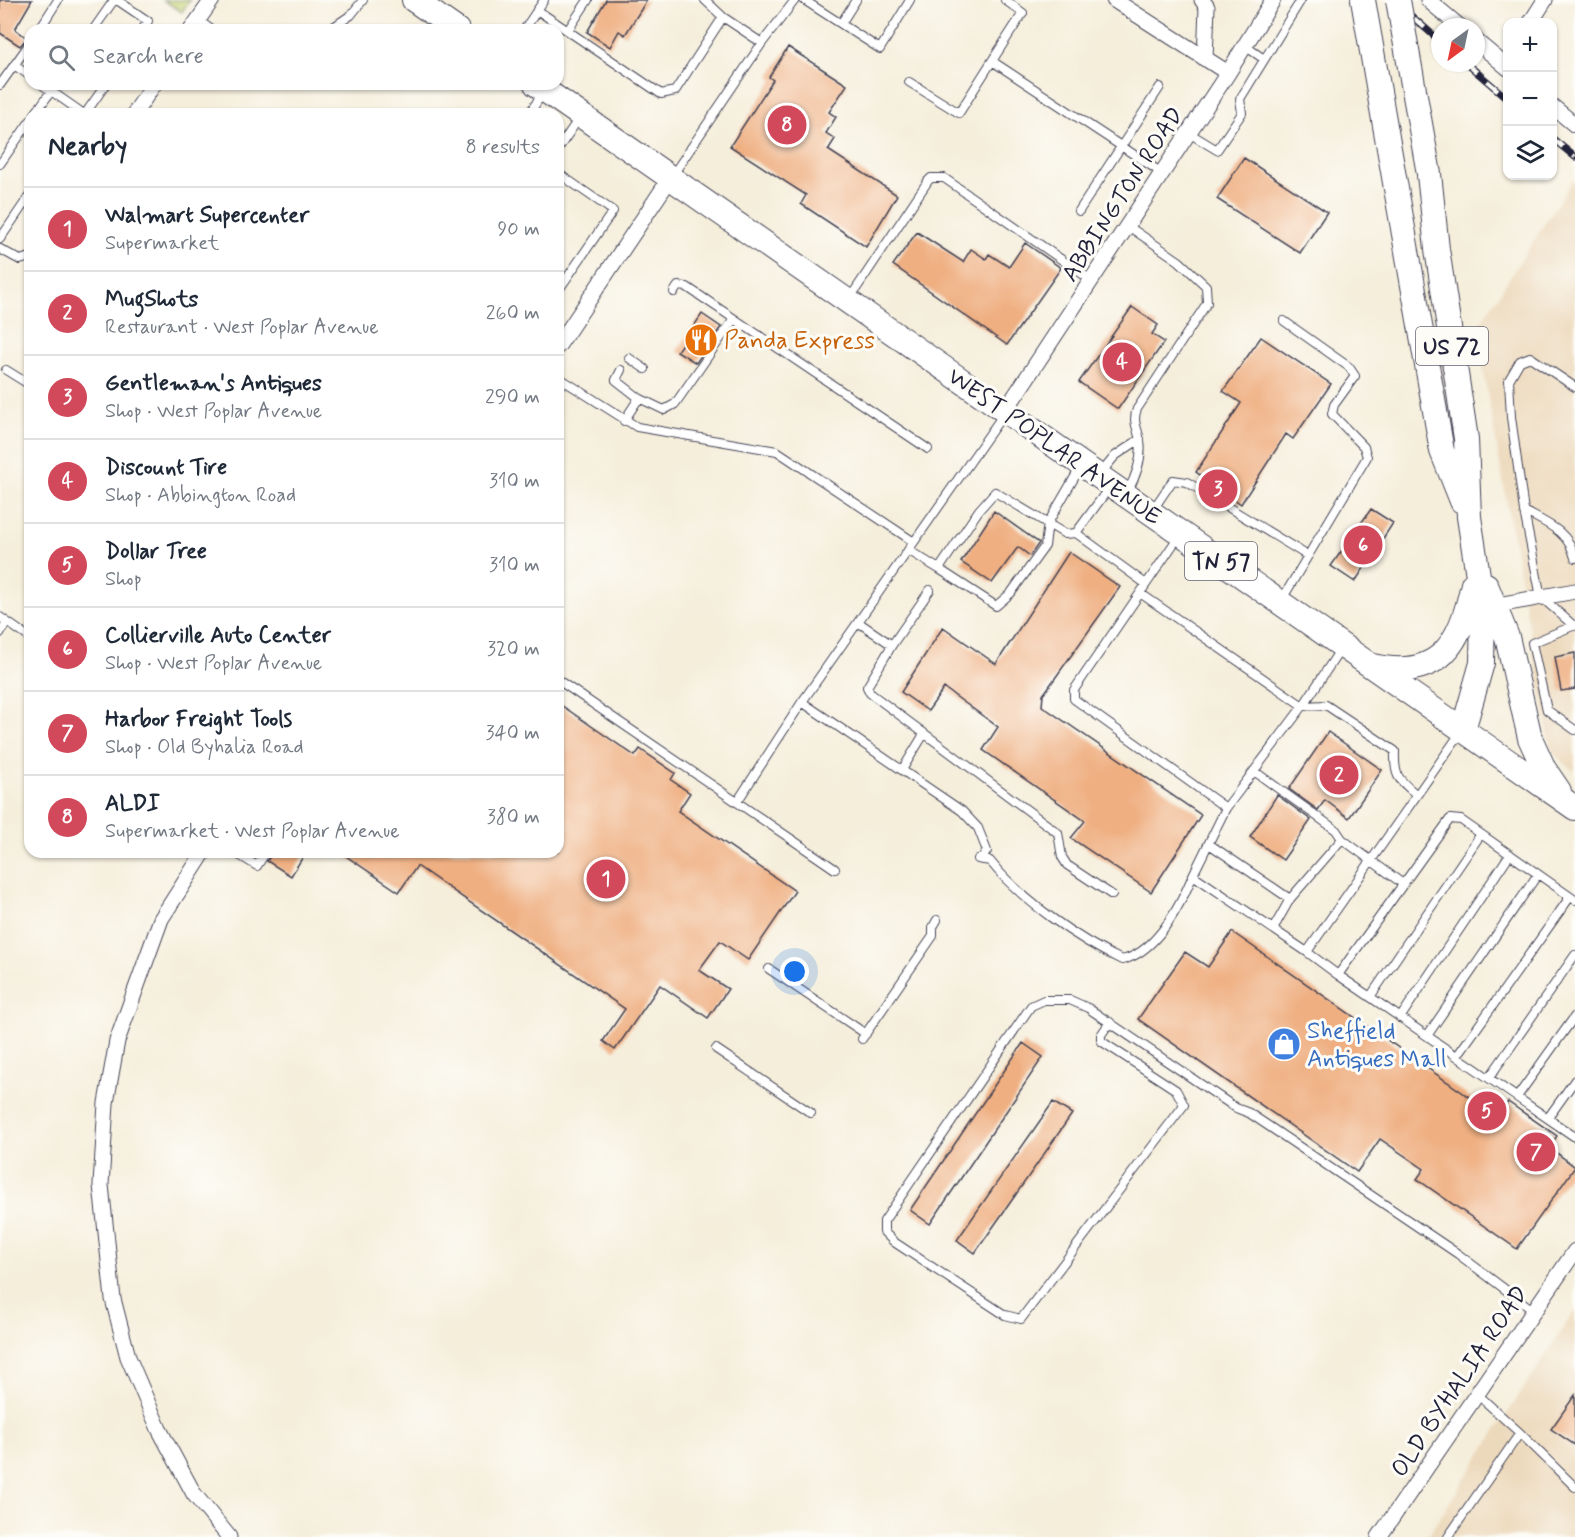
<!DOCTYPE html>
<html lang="en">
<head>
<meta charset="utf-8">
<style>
  :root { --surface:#fff; --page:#f2f2f3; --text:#1f2937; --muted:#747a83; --line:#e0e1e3; --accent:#d1495b }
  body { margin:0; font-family:Mynerve,sans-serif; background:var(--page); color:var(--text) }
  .controls { position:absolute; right:18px; top:18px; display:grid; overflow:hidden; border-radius:12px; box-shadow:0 2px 4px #0004 }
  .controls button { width:54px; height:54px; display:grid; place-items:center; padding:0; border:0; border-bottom:2px solid var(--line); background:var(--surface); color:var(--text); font:30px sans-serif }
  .compass { position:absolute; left:1431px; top:18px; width:54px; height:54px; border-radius:50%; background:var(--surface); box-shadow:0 2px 4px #0004; rotate:213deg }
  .you { position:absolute; left:795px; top:972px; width:21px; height:21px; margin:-15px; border:4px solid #fff; border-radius:50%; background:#1a73e8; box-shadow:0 0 0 9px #1a73e833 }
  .badge { display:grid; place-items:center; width:39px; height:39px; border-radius:50%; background:var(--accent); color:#fff; font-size:20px; font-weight:700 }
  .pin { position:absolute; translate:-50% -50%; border:3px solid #fff; box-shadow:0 2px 6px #0006 }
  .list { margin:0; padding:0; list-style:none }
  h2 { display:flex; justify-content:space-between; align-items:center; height:78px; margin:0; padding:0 24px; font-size:26px }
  h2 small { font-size:20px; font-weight:400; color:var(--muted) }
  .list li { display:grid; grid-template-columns:39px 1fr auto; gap:18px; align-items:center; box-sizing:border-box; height:84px; padding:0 24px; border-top:2px solid var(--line) }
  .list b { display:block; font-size:22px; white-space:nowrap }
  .list p { margin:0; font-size:20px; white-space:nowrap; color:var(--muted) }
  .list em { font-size:20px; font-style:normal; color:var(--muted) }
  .icon { flex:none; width:33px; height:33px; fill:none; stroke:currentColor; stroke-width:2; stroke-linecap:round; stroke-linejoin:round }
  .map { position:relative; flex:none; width:1575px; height:1537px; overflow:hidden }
  .search { position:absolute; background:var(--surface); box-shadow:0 2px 4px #0004; left:24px; top:24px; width:540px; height:66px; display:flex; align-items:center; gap:15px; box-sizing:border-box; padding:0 21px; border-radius:18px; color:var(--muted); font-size:22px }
  .panel { position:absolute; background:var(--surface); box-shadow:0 2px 4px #0004; left:24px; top:108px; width:540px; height:750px; border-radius:18px }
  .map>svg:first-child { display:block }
</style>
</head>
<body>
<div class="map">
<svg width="1575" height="1537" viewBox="0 0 1575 1537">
  <rect width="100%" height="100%" fill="#fdfcf7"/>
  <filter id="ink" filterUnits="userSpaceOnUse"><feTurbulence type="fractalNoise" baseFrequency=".0167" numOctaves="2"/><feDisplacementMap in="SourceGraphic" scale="12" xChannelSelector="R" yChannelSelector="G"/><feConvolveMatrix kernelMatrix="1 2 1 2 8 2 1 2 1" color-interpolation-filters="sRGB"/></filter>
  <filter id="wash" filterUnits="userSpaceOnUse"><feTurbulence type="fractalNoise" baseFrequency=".008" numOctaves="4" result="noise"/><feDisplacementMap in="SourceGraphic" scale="24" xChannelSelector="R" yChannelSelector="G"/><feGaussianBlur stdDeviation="1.35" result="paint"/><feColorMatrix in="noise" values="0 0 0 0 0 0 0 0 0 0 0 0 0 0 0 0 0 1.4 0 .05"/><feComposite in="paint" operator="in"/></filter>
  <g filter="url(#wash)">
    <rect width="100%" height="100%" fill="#f5eedb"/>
    <path fill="#ecd8ba" d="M1572,181L1575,184V771L1563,763L1551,749L1476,330Z
      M1575,1310V1537H1427Z"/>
    <path fill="#c2d072" stroke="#727956" stroke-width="1.5" d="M163,0H190L182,12Z"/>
    <g id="blocks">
      <path fill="#efaf81" d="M0,0H32L15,29L27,38L20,46L0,33Z
        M606,0H647L625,35L619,31L610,47L587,32Z
        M788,47L847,85L829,112L836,117L826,133L835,139L828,150L897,195L866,247L801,204L806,195L730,146L773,80L769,77Z
        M1244,158L1327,212L1300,253L1217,199Z
        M917,232L963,262L971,249L986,259L989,254L1009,267L1025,243L1061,268L1007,345L893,265Z
        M1132,307L1158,325L1152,334L1164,342L1118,409L1079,382Z
        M702,314L721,327L696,363L677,351Z
        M1261,337L1331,384L1293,439L1286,434L1241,504L1196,472L1241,403L1223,391Z
        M1371,509L1393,523L1355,582L1331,566Z
        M994,511L1039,543L1030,556L1018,547L992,583L961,562Z
        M1069,552L1120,587L1043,695L1042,706L1201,815L1151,892L1071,838L1085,821L983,750L998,727L944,688L928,711L901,692L943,627L996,664Z
        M1575,653V689L1561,691L1555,657Z
        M558,703L635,756L640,749L675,773L671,780L690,793L678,811L795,891L748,960L720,941L699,970L728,989L708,1018L660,985L615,1050L603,1041L625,1009L417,866L399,892L340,852H558Z
        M1328,732L1382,770L1349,818L1325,800L1318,810L1289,789Z
        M1277,795L1311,820L1283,860L1250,837Z
        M273,852H306L291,876L267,861Z
        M1232,932L1472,1099L1475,1095L1500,1113L1508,1102L1557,1136L1549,1147L1575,1167L1517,1249L1417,1179L1424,1169L1380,1139L1357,1172L1138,1019L1185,952L1208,967Z
        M1023,1043L1043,1057L930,1224L910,1210Z
        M1053,1102L1072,1114L975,1253L957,1240Z
        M1575,1395V1445L1551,1429Z"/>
    </g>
  </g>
  <g filter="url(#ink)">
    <use href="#blocks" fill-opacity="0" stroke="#424153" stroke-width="1.5"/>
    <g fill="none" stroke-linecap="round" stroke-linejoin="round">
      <defs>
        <path id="service" d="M117,0L148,21L142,30
          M705,0L723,17L762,43
          M804,0L880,49L910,0
          M537,10L661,94L675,91L723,17
          M198,20L212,30
          M842,22L856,0
          M39,30L58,0
          M93,30L114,0
          M329,30L351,15L363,0
          M524,30L544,0
          M568,30L588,0
          M1245,46L1264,59
          M992,61L1023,13L1005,0
          M14,65L30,76
          M909,82L959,113L992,61L1162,173
          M41,84L84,114
          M0,85L30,43
          M35,114L56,84
          M85,114L106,84
          M529,114L544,91
          M1189,133L1217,150L1242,113L1240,99L1301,0
          M558,149L580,117
          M0,164L30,121
          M558,173L613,211L558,291
          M672,176L762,43L795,0
          M1079,211L1160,87
          M0,239L30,195
          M0,249L20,260L30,257
          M674,292L678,286L687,287L928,449
          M850,298L928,181L931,178H944L1091,280
          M629,358L645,369
          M6,370L30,385
          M621,370L616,380L639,398
          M558,377L637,427L777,451L914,542
          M624,421L639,398L664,410L675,404L734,319
          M1101,473L1115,456L1140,439
          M1128,491C1136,476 1143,459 1140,441C1138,428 1132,422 1137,409L1207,303L1206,286L1179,261L1128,226
          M1152,511L1173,480L1187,482L1308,556
          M1524,511C1546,523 1569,531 1575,558
          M1076,533L1109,488
          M1179,536L1074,690V699L1226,808
          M908,550L939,569L979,510L995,492L1065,534L1076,533L1146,584
          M939,569L996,606L1011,593L1045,546L1048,523L1080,468
          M1140,593L1303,706L1326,705L1395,751C1394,777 1398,779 1417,795
          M1281,601L1367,457L1364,447L1332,414L1334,405L1355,376L1349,367L1284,321
          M0,617L30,638
          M858,622L892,645L867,687L870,693L1058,833L1062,857L1067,865L1112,895
          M1575,625L1532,643L1547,710L1575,730
          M1574,626L1541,597L1524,511L1511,417L1509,380L1520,361L1530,357L1575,387
          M0,633L7,622
          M892,645L930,590
          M558,680L835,869
          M802,702L962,811L978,828L987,851L983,857
          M902,770L924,734
          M1254,771L1336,830L1342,839L1403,884
          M737,802L802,702L1005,412
          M1209,844L1290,899L1273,929
          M234,852L257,866L266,852
          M978,859L990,861C1019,898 1078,940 1122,960C1157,952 1180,906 1193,875
          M1290,899L1342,839
          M1575,900L1461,820L1450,819L1338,975L1575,1137
          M1307,952L1193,875L1226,808L1303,706L1340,650
          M769,969L866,1034
          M1338,975L1307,952L1461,732
          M1370,997L1481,834
          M1400,1018L1510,854
          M1110,1022L1101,1035V1041L1176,1090L1184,1105L1021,1319L1005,1315L894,1242L884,1232V1221L1031,1006L1044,1000H1070L1088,1008L1236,1108L1249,1113L1270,1127L1458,1254L1534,1311
          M1427,1036L1538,874
          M862,1039L933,936V927L937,920
          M716,1049L811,1113
          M1457,1056L1570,897
          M1489,1078L1575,955
          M1517,1097L1575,1016
          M1548,1118L1575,1080
          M1520,1433L1575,1487
          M1448,1537L1520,1433L1477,1394"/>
        <path id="minor" d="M1114,0L1228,73
          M1202,0L1207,7L1205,59
          M1428,0L1460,27
          M1531,22L1545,0
          M191,30L212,0
          M1476,41L1508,68
          M1552,106L1575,125
          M134,114L154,84
          M558,346L671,177
          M1005,411L1228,73L1273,0
          M1487,607L1575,591
          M204,852L161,919L117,1041L106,1103L101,1185L113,1299L128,1357L159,1429L194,1494L229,1537
          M1379,1537L1575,1251"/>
        <path id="primary" d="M414,0L457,30
          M1363,0L1442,451L1462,501
          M536,84L1575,808
          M1429,174L1437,249L1466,439L1469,517L1483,608L1482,663L1463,730
          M1486,585L1507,637L1530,738L1544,769L1559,791
          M1373,666C1440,681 1461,643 1473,584"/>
      </defs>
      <use href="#service" stroke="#424153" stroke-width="10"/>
      <use href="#minor" stroke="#424153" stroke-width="17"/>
      <use href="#primary" stroke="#424153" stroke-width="26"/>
      <use href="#service" stroke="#fff" stroke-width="8"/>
      <use href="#minor" stroke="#fff" stroke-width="15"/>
      <use href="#primary" stroke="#fff" stroke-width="24"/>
      <defs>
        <path id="rail" d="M1393,0L1440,41
          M1466,63L1508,99
          M1552,138L1575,157"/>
      </defs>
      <use href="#rail" stroke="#22223b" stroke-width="7"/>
      <use href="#rail" stroke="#fdfcf7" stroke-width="4.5" stroke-dasharray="14" stroke-linecap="butt"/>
      <defs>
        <path id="primary-bridge" d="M1398,0L1429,174"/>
      </defs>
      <use href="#primary-bridge" stroke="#424153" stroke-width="26" stroke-linecap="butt"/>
      <use href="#primary-bridge" stroke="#fff" stroke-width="24"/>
    </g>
  </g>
  <defs>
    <symbol id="restaurant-disc" viewBox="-11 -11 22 22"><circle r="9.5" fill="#e8710a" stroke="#fdfcf7"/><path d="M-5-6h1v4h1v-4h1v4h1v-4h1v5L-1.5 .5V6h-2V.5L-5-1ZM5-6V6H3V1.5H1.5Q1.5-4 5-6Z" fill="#fff"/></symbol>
    <symbol id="shop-disc" viewBox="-11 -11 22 22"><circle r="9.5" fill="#3f7fe0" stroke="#fdfcf7"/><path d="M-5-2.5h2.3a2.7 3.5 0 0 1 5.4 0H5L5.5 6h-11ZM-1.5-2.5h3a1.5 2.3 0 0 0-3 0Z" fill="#fff"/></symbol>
  </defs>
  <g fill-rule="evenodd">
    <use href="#restaurant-disc" x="682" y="321" width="38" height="38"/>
    <use href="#shop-disc" x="1265" y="1025" width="38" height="38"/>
  </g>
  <g text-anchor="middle" stroke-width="6" stroke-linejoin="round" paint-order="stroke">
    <g fill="#fdfcf7" stroke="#646373" stroke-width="1.5">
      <rect x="1416" y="327" width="72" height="38" rx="4.5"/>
      <rect x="1185" y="542" width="72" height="38" rx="4.5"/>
    </g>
    <g font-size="22" font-weight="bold" fill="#22223b">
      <text x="1452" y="354">US 72</text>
      <text x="1221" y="569">TN 57</text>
    </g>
    <g font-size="24" fill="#22223b" stroke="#fdfcf7">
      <text transform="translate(1122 194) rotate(-57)" y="8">ABBINGTON ROAD</text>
      <text transform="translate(1055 446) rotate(35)" y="8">WEST POPLAR AVENUE</text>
      <text transform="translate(1459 1381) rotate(-56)" y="8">OLD BYHALIA ROAD</text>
    </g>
    <g font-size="24" fill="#c56008" stroke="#fdfcf7" text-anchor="start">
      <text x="724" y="348">Panda Express</text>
    </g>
    <g font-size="24" fill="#366cbe" stroke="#fdfcf7" text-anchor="start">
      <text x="1307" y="1038">Sheffield<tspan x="1307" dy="28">Antiques Mall</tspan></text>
    </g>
  </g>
</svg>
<div class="controls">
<button>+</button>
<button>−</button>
<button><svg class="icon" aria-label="layers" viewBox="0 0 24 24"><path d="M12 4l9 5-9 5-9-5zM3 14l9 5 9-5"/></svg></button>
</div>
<svg class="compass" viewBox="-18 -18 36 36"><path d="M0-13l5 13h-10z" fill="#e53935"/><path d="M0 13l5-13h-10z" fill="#747a83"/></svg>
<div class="you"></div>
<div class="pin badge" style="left:606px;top:879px">1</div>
<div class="pin badge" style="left:1339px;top:775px">2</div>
<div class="pin badge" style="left:1218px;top:489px">3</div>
<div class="pin badge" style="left:1122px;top:362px">4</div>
<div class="pin badge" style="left:1487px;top:1111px">5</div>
<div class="pin badge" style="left:1363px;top:545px">6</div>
<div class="pin badge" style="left:1536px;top:1152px">7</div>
<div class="pin badge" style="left:787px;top:125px">8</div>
<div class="search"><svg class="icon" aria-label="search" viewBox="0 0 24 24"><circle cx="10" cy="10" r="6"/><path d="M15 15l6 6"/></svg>Search here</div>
<section class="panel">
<h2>Nearby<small>8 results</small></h2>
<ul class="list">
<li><span class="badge">1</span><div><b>Walmart Supercenter</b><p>Supermarket</p></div><em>90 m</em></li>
<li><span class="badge">2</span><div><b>MugShots</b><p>Restaurant · West Poplar Avenue</p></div><em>260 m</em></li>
<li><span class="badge">3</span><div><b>Gentleman's Antiques</b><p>Shop · West Poplar Avenue</p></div><em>290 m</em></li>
<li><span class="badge">4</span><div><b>Discount Tire</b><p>Shop · Abbington Road</p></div><em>310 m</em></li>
<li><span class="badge">5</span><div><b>Dollar Tree</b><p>Shop</p></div><em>310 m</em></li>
<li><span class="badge">6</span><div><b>Collierville Auto Center</b><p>Shop · West Poplar Avenue</p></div><em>320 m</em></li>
<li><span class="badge">7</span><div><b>Harbor Freight Tools</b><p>Shop · Old Byhalia Road</p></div><em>340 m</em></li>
<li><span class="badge">8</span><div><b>ALDI</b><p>Supermarket · West Poplar Avenue</p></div><em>380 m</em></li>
</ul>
</section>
</div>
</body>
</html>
